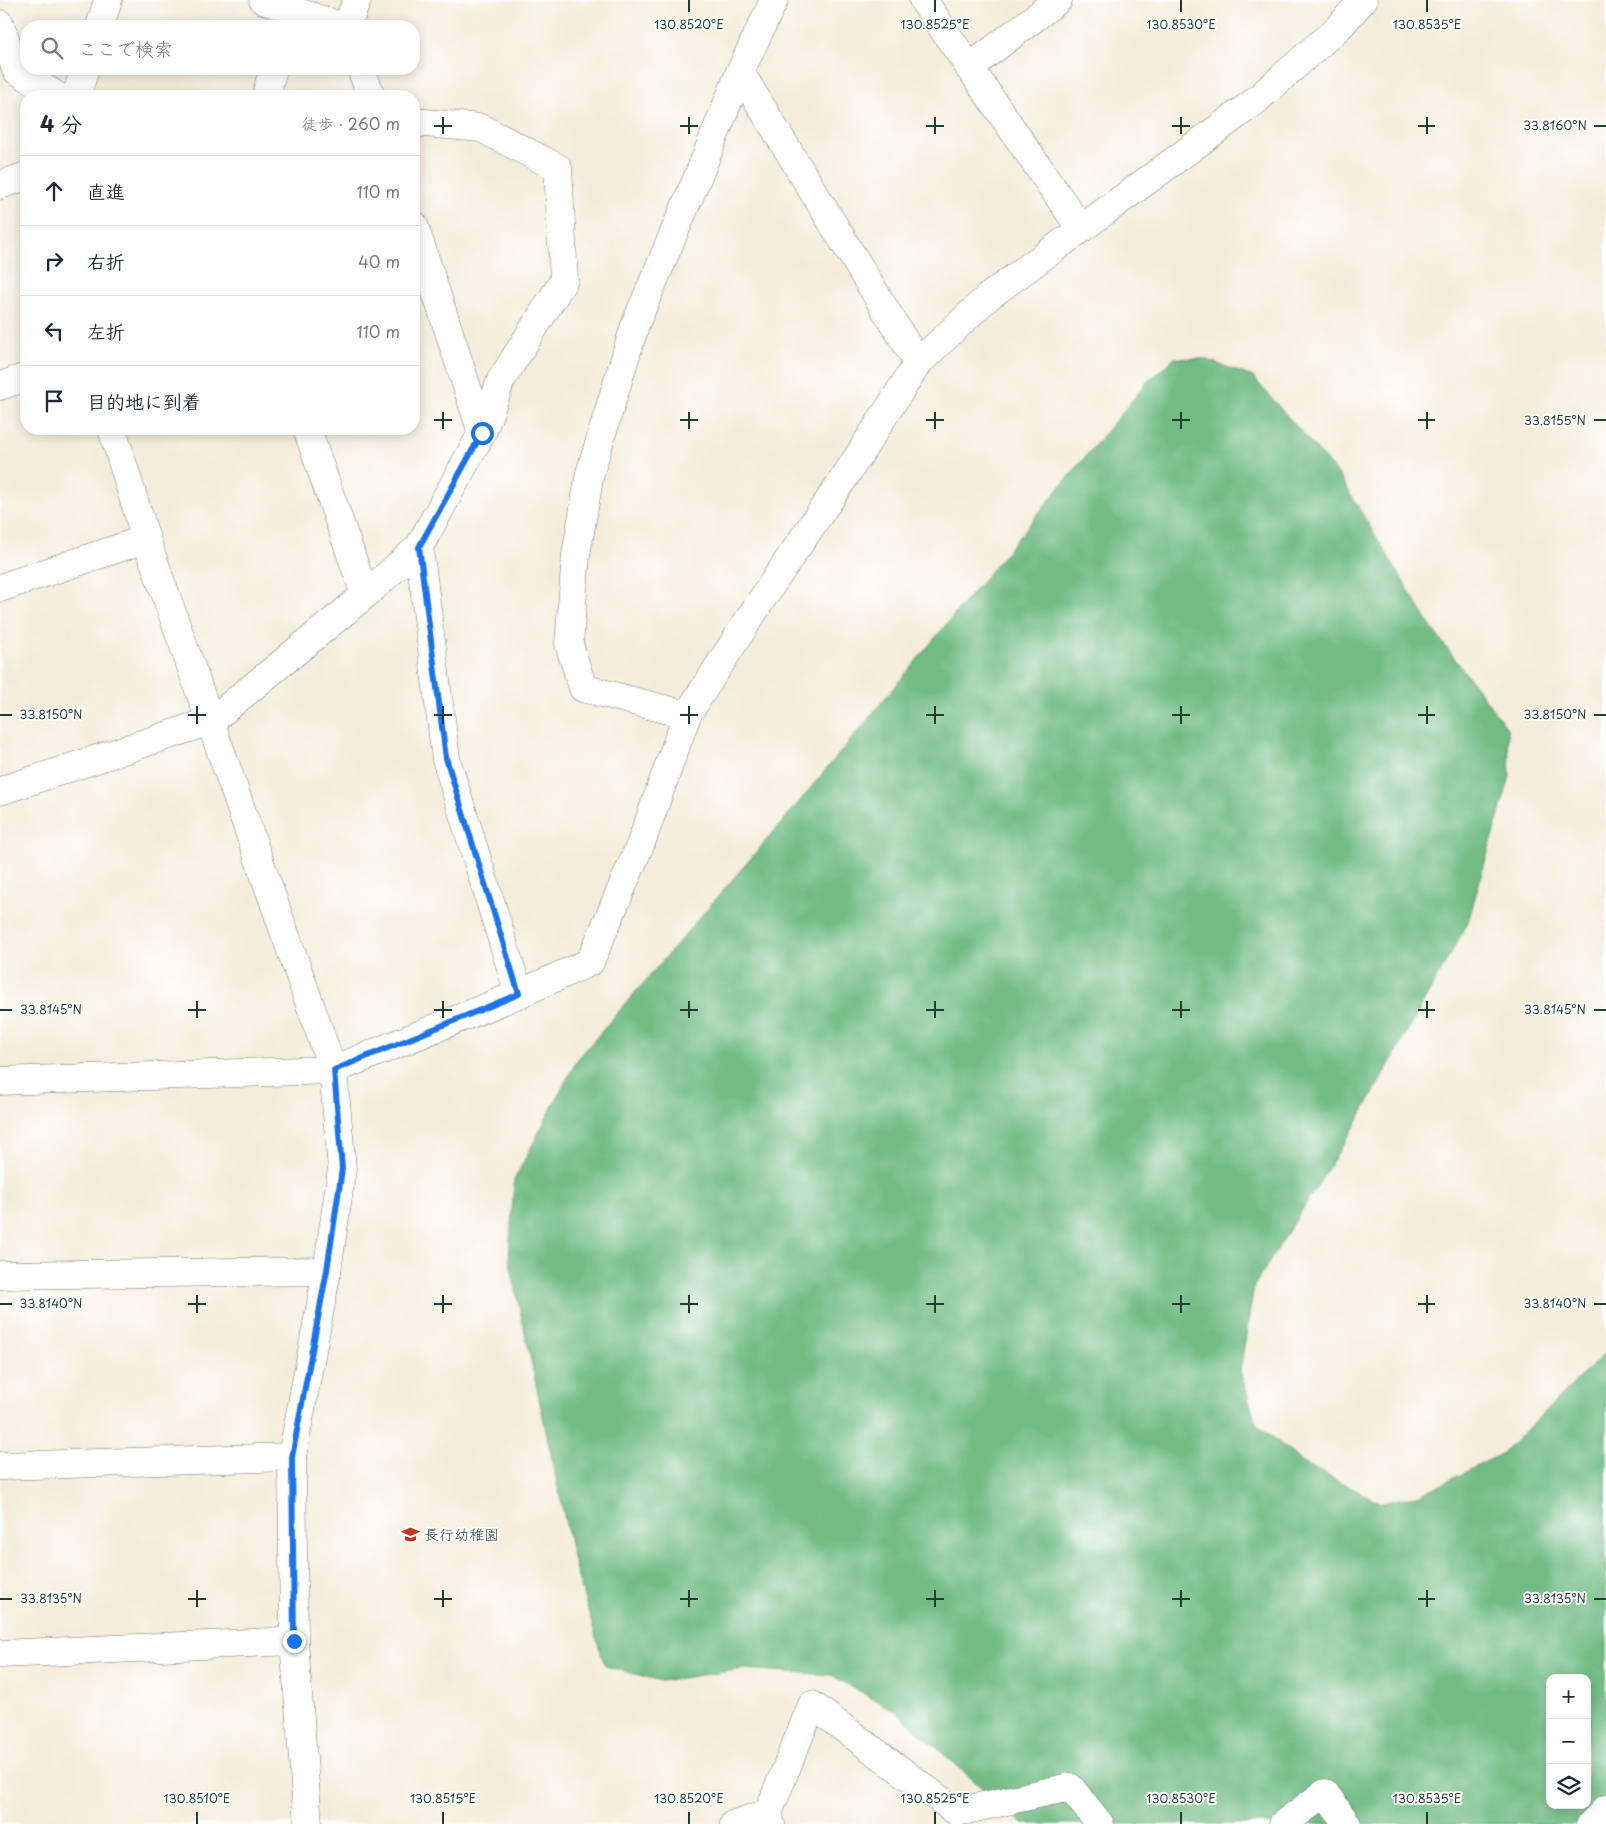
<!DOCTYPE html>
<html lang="ja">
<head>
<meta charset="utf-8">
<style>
  :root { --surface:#fff; --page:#f6f6f7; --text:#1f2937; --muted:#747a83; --line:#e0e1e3 }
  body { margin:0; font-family:"Playpen Sans","Klee One",sans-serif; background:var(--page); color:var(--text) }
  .controls { position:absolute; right:15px; bottom:15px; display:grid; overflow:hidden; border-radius:10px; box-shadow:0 2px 12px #0003 }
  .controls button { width:45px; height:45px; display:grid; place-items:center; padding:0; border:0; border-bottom:1px solid var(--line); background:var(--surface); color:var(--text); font:25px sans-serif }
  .stop { position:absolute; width:15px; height:15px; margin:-11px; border:4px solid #1a73e8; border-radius:50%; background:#fff }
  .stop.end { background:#1a73e8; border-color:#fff; box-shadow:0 1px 5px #0008 }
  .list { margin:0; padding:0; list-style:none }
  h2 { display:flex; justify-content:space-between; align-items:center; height:65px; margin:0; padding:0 20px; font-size:21px }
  h2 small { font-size:16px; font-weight:400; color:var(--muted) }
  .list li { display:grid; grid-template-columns:32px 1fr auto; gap:15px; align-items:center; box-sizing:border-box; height:70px; padding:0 20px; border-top:1px solid var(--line) }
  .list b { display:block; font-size:19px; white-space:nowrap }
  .list em { font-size:16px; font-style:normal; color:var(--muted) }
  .icon { flex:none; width:28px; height:28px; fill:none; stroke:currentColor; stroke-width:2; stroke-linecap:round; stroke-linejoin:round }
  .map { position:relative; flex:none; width:1606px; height:1824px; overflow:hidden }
  .search { position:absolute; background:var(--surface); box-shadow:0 2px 12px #0003; left:20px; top:20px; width:400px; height:55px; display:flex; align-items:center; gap:12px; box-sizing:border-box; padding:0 18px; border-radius:20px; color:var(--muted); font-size:19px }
  .panel { position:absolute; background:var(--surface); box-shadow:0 2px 12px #0003; left:20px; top:90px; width:400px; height:345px; border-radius:20px }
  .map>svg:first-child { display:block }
</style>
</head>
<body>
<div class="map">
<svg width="1606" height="1824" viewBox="0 0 1606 1824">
  <rect width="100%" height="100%" fill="#fff"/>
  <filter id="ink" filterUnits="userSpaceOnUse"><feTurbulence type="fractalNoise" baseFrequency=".02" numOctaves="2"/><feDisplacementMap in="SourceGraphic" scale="10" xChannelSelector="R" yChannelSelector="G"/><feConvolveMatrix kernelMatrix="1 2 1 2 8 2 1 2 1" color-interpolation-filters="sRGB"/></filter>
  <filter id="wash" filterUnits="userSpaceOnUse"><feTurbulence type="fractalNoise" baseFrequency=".0096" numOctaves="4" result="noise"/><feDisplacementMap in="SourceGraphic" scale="20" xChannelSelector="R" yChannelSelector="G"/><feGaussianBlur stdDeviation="1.12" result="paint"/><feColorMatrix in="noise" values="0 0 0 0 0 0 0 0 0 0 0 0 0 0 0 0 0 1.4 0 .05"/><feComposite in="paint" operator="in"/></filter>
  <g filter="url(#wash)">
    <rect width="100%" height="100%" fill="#f5eddb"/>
    <path fill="#71bc83" stroke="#487c5c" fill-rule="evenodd" d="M1175,358L1205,359L1253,377L1338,474L1431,627L1507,728L1510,776L1468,922L1356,1124L1254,1286L1240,1371L1256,1423L1303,1463L1381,1503L1420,1495L1503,1453L1606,1352V1824H1023L895,1711L831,1675L744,1669L661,1681L605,1666L576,1571L509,1258L514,1180L577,1060L790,813L1149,380ZM1550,1678H1587V1805H1550Z"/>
  </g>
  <g filter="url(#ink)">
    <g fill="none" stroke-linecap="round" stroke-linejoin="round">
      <defs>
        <path id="minor" d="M263,0L340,26
          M923,0L1081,229
          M0,24L16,70L57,96
          M347,26L357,0
          M969,68L1058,0
          M361,69L371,96
          M740,72L918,363
          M266,96L273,69
          M414,122L481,128L558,168L564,280L501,380L482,433
          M0,185L26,176
          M0,386L26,377
          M307,429L365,595
          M419,547L446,759L519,994
          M0,588L146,539
          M687,715L583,688L569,644L576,555L590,473L635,325L701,169L740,72L774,0
          M0,791L211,721L365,595L419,547L482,433L414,225
          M0,1081L333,1070
          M0,1275L327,1271
          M0,1466L292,1457
          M0,1654L294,1641
          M734,1824L768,1813
          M771,1824L768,1813L812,1705L957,1812L1070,1787L1100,1824
          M1283,1824L1325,1793L1347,1824
          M1591,1824L1606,1809"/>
        <path id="tertiary" d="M100,26L108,0
          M76,96L85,69
          M112,429L146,539L333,1070L342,1169L327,1271L292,1457L294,1641L308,1824
          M333,1070L519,994L590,962L641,843L687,715L762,599L846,475L918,363L988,297L1253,103L1339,27L1363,0"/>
      </defs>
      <use href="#minor" stroke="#6a7b6e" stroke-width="29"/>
      <use href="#tertiary" stroke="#6a7b6e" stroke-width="29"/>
      <use href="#minor" stroke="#fff" stroke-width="28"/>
      <use href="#tertiary" stroke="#fff" stroke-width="28"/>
    </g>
  </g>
  <g fill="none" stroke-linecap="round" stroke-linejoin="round" filter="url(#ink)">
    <path stroke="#1a73e8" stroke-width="6" d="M294,1641L292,1457L327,1270L342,1169L334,1070L519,994L446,758L419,547L482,433"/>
  </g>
  <path fill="none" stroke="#1f3d34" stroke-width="2" d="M689,0V12M935,0V12M1181,0V12M1427,0V12M443,117V134M689,117V134M935,117V134M1181,117V134M1427,117V134M434,126H452M680,126H698M926,126H944M1172,126H1190M1418,126H1435M1594,126H1606M443,412V429M689,412V429M935,412V429M1181,412V429M1427,412V429M434,420H452M680,420H698M926,420H944M1172,420H1190M1418,420H1435M1594,420H1606M197,706V724M443,706V724M689,706V724M935,706V724M1181,706V724M1427,706V724M0,715H12M188,715H206M434,715H452M680,715H698M926,715H944M1172,715H1190M1418,715H1435M1594,715H1606M197,1001V1018M443,1001V1018M689,1001V1018M935,1001V1018M1181,1001V1018M1427,1001V1018M0,1010H12M188,1010H206M434,1010H452M680,1010H698M926,1010H944M1172,1010H1190M1418,1010H1435M1594,1010H1606M197,1295V1313M443,1295V1313M689,1295V1313M935,1295V1313M1181,1295V1313M1427,1295V1313M0,1304H12M188,1304H206M434,1304H452M680,1304H698M926,1304H944M1172,1304H1190M1418,1304H1435M1594,1304H1606M197,1590V1607M443,1590V1607M689,1590V1607M935,1590V1607M1181,1590V1607M1427,1590V1607M0,1599H12M188,1599H206M434,1599H452M680,1599H698M926,1599H944M1172,1599H1190M1418,1599H1435M1594,1599H1606M197,1812V1824M443,1812V1824M689,1812V1824M935,1812V1824M1181,1812V1824M1427,1812V1824"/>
  <defs>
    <symbol id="school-bare" viewBox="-9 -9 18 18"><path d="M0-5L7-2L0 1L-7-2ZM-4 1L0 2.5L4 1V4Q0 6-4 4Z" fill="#c8321e" stroke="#fff" stroke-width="2.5" paint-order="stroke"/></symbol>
  </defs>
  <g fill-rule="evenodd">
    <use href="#school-bare" x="398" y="1522" width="25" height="25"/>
  </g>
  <g text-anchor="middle" stroke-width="4" stroke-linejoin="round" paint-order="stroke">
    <g font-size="15" fill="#1f3d34" stroke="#fff" text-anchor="start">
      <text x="424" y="1540">長行幼稚園</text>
    </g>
  </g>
  <g font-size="12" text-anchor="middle" fill="#1f3d34" stroke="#fff" stroke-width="4" stroke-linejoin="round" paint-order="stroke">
    <text x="689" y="29">130.8520°E</text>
    <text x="935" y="29">130.8525°E</text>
    <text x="1181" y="29">130.8530°E</text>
    <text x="1427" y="29">130.8535°E</text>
    <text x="1555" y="130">33.8160°N</text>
    <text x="1555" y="425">33.8155°N</text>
    <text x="51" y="719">33.8150°N</text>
    <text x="1555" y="719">33.8150°N</text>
    <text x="51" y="1014">33.8145°N</text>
    <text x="1555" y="1014">33.8145°N</text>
    <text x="51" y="1308">33.8140°N</text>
    <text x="1555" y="1308">33.8140°N</text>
    <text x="51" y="1603">33.8135°N</text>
    <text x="1555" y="1603">33.8135°N</text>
    <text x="197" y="1803">130.8510°E</text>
    <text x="443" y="1803">130.8515°E</text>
    <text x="689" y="1803">130.8520°E</text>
    <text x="935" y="1803">130.8525°E</text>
    <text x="1181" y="1803">130.8530°E</text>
    <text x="1427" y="1803">130.8535°E</text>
  </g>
</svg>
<div class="controls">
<button>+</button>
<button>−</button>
<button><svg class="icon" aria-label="layers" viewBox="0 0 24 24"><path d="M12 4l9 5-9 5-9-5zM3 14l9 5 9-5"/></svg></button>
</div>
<div class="stop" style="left:482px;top:433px"></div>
<div class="stop end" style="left:294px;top:1641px"></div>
<div class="search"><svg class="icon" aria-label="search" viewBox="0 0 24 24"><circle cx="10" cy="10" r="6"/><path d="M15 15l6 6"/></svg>ここで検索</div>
<section class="panel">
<h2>4 分<small>徒歩 · 260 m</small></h2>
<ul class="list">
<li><svg class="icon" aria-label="ahead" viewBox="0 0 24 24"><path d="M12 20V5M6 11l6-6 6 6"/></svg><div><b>直進</b></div><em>110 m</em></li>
<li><svg class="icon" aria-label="right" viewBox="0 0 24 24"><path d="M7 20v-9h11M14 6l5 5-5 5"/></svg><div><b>右折</b></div><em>40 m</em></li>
<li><svg class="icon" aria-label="left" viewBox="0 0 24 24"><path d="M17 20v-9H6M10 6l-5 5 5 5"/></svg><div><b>左折</b></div><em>110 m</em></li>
<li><svg class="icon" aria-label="arrive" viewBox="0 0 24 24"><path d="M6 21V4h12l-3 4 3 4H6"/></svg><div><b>目的地に到着</b></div></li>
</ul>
</section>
</div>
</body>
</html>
